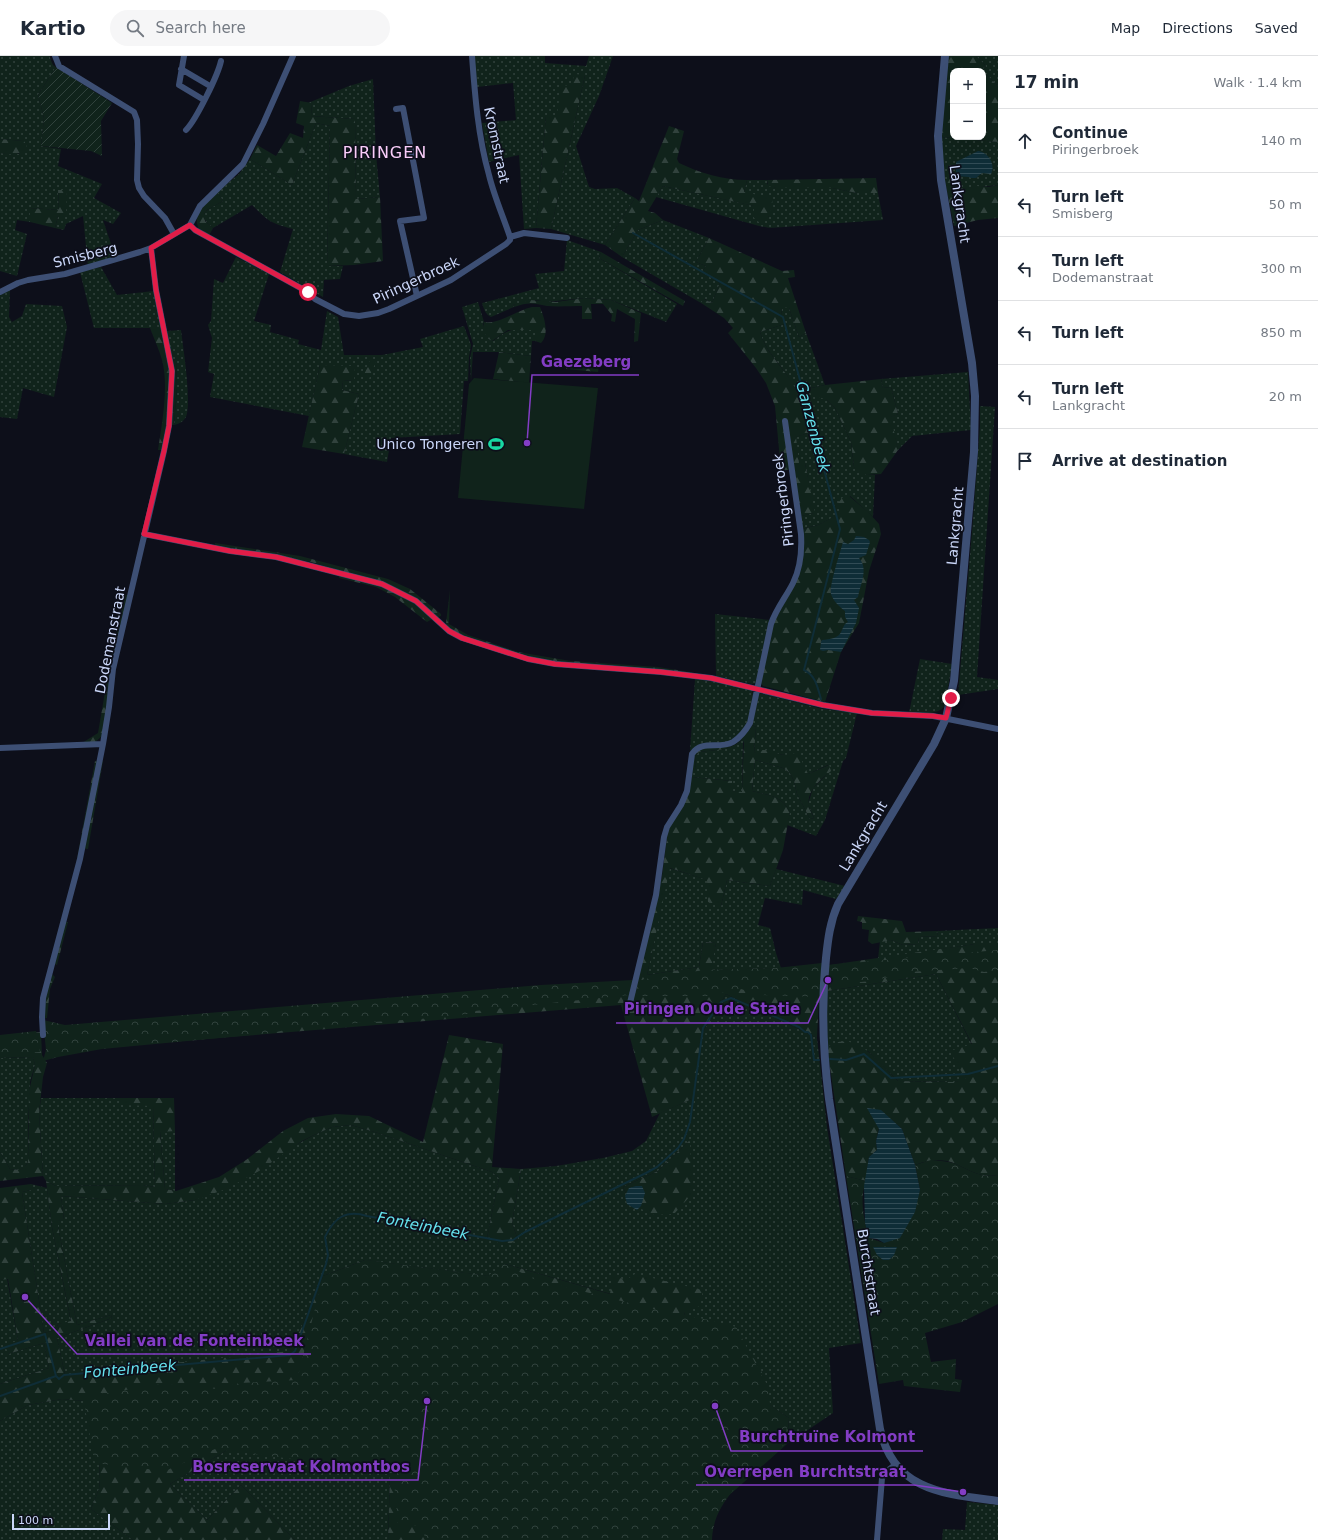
<!DOCTYPE html>
<html lang="en">
<head>
<meta charset="utf-8">
<style>
  :root { --surface:#fff; --page:#f6f6f7; --text:#1f2937; --muted:#747a83; --line:#e0e1e3 }
  body { margin:0; font-family:"DejaVu Sans",sans-serif; background:var(--page); color:var(--text) }
  .controls { position:absolute; right:12px; top:12px; display:grid; overflow:hidden; border-radius:8px; box-shadow:0 4px 16px #0002 }
  .controls button { width:36px; height:36px; display:grid; place-items:center; padding:0; border:0; border-bottom:1px solid var(--line); background:var(--surface); color:var(--text); font:20px sans-serif }
  .scale { position:absolute; left:12px; bottom:10px; width:98px; box-sizing:border-box; padding-left:4px; border:2px solid #cbd7f9; border-top:0; font-size:11px; line-height:14px; white-space:nowrap; color:#cbd7f9; -webkit-text-stroke:3px #0d0f1a; paint-order:stroke }
  .stop { position:absolute; width:12px; height:12px; margin:-9px; border:3px solid #e11d48; border-radius:50%; background:#fff }
  .stop.end { background:#e11d48; border-color:#fff; box-shadow:0 1px 4px #0008 }
  .list { margin:0; padding:0; list-style:none }
  h2 { display:flex; justify-content:space-between; align-items:center; height:52px; margin:0; padding:0 16px; font-size:17px }
  h2 small { font-size:13px; font-weight:400; color:var(--muted) }
  .list li { display:grid; grid-template-columns:26px 1fr auto; gap:12px; align-items:center; box-sizing:border-box; height:64px; padding:0 16px; border-top:1px solid var(--line) }
  .list b { display:block; font-size:15px; white-space:nowrap }
  .list p { margin:0; font-size:13px; white-space:nowrap; color:var(--muted) }
  .list em { font-size:13px; font-style:normal; color:var(--muted) }
  .icon { flex:none; width:22px; height:22px; fill:none; stroke:currentColor; stroke-width:2; stroke-linecap:round; stroke-linejoin:round }
  .map { position:relative; flex:none; width:998px; height:1484px; overflow:hidden }
  header { display:flex; align-items:center; gap:24px; box-sizing:border-box; height:56px; padding:0 20px; background:var(--surface); border-bottom:1px solid var(--line) }
  header strong { font-size:19px }
  nav { display:flex; gap:22px; margin-inline-start:auto; font-size:14px }
  .search { width:280px; height:36px; background:var(--page); display:flex; align-items:center; gap:10px; box-sizing:border-box; padding:0 14px; border-radius:22px; color:var(--muted); font-size:15px }
  main { display:flex }
  aside { flex:1; background:var(--surface) }
  .map>svg:first-child { display:block }
</style>
</head>
<body>
<header>
<strong>Kartio</strong>
<div class="search"><svg class="icon" aria-label="search" viewBox="0 0 24 24"><circle cx="10" cy="10" r="6"/><path d="M15 15l6 6"/></svg>Search here</div>
<nav><a>Map</a><a>Directions</a><a>Saved</a></nav>
</header>
<main>
<div class="map">
<svg width="998" height="1484" viewBox="0 0 998 1484">
  <defs>
    <pattern id="grass-dots" width="8" height="8" patternUnits="userSpaceOnUse"><rect width="8" height="8" fill="#10231b"/><path d="M2 2h.1M6 6h.1" fill="none" stroke="#31423d" stroke-width="1.8" stroke-linecap="round"/></pattern>
    <pattern id="forest-firs" width="22" height="20" patternUnits="userSpaceOnUse"><rect width="22" height="20" fill="#10231b"/><path d="M5 1l3.5 6h-7zM16 11l3.5 6h-7z" fill="#31423d"/></pattern>
    <pattern id="park-crowns" width="20" height="18" patternUnits="userSpaceOnUse"><rect width="20" height="18" fill="#10231b"/><path d="M2 6a3 3 0 1 1 6 0M12 15a3 3 0 1 1 6 0" fill="none" stroke="#31423d"/></pattern>
    <pattern id="garden-furrows" width="10" height="10" patternUnits="userSpaceOnUse"><rect width="10" height="10" fill="#10231b"/><path d="M-1 1l2-2M0 10L10 0M9 11l2-2" fill="none" stroke="#31423d"/></pattern>
    <pattern id="water-rules" width="6" height="5" patternUnits="userSpaceOnUse"><rect width="6" height="5" fill="#0f2d37"/><path d="M0 2.5h6" fill="none" stroke="#314b55"/></pattern>
  </defs>
  <rect width="100%" height="100%" fill="#0d0f1a"/>
  <path fill="url(#grass-dots)" fill-rule="evenodd" d="M0,0H50V2L53,9L56,11L38,39L44,62L41,90L61,93L58,110L102,128L94,142L121,157L113,168L103,164L116,203L88,211L83,160L66,168L64,174L55,172L58,160H66V134H58L59,154L30,152V166L17,164L15,174L27,178L17,220L0,215V97L19,98L23,85L0,83Z
    M474,0H545V7L586,10L589,0H613L599,40L576,90L589,131L595,133L617,132L635,142L605,189L551,173L585,19L573,30L557,60H546L536,172L524,173L519,99L489,106L482,67L516,64L513,27L477,31Z
    M976,0H998V30L982,14L986,10Z
    M373,23L376,98L380,141L356,143L355,63L311,60L312,47H308L349,30Z
    M316,67L330,70L327,210H343L340,223L324,224L323,241L280,216L293,173C270,167 268,165 252,149L213,172C194,157 208,154 223,145L217,136L239,118L250,103L292,129Z
    M941,81L998,86V129L963,133L955,124L945,125Z
    M747,124H767V128L776,132L815,131L832,132L857,137H878L883,164L770,172L759,170L656,141L663,130L755,150L754,162L769,161L744,136Z
    M663,164L709,182L696,206L706,210L702,216L720,227L712,247L705,243L701,247L622,201L638,174Z
    M567,184L601,196L599,202L677,248L666,266L611,244L584,242L547,246L536,244L513,249L514,251L491,261C485,258 484,253 482,247L539,232L535,218L564,215Z
    M236,201L269,218L254,265L271,269L270,276L299,284L298,288L321,294L327,255L338,261L344,299H382L423,291L420,283L464,270L471,289L469,301L468,325H464L460,378L391,382L387,406L344,398L359,338L342,334L343,324L354,325L320,309L309,360L210,341L214,318L208,316L212,282L208,269L211,265L214,223L223,227Z
    M101,211L117,239L154,235L163,272H94L80,216Z
    M10,234L9,261L12,266L22,260L26,248L62,250L67,271L54,341L23,332L17,363L0,361V239Z
    M478,246L484,266L483,268C485,275 485,283 493,285C511,271 513,273 535,274V285H532L531,300L499,296H473L471,326L470,302L473,288L462,251Z
    M782,252H789L799,281L806,277L825,329L811,332L827,344L835,352L851,386L854,411L867,419H875L873,461L850,440L842,457L818,469L802,473L801,460L814,457L805,407H799L795,381L808,377C804,363 801,346 794,332C785,311 766,298 760,276L785,268L781,259Z
    M181,274C183,291 192,346 186,361C183,366 179,368 174,369L177,331L176,305H173L167,275Z
    M968,316L971,374L912,380L898,394L890,361L898,358L891,331L883,332L881,323Z
    M980,350L995,351L977,621L998,624V633L958,639L972,476L980,370Z
    M715,558L770,564L757,627L752,628L716,620Z
    M920,603L952,608L945,650C937,660 920,657 909,657Z
    M695,623L728,628L752,634C756,651 746,681 728,686C714,690 702,685 690,695Z
    M759,637L823,653L857,657L846,702L843,705L825,764L816,780L787,769L790,756C781,739 770,740 752,735L755,704L783,712L790,717L794,725L797,738L810,763L814,762L808,748L813,732L830,715L828,709L808,718L789,699C776,699 767,693 754,697L756,671L752,669Z
    M745,682L743,687L742,737L732,735V725L692,721V714H695L696,699L699,696L726,693L736,688Z
    M669,812L708,824L721,850L727,824L770,830L776,813L845,830L836,843L803,834L802,849L765,842L758,869L770,872L776,897L781,912L710,914L716,887L703,886L699,911L647,919Z
    M998,872V888H975L878,903L880,885L891,884L903,889L918,888L919,881L938,880L937,875Z
    M936,918L972,989L966,1025L953,1026L898,1025L868,995L827,991V935Z
    M726,938L817,982L827,1071L861,1287L829,1292L833,1357L787,1388L789,1362L770,1349L682,1267L685,1256L611,1238L505,1208L488,1220L365,1204L323,1220L291,1296L95,1315L65,1319L57,1282L112,1262L111,1259L77,1269L58,1170V1165L64,1163L61,1140L165,1148L195,1144L314,1079L332,1071L351,1069L378,1077L492,1116L499,1122L487,1182L518,1184L512,1167L521,1113L556,1110L603,1102L632,1095L646,1085L660,1057L694,1042L701,979ZM690,1084L631,1148L623,1131L658,1115Z
    M33,1001L35,1009L30,1026L28,1070V1106L24,1112L19,1114L10,1113L0,1096V1002Z
    M41,1042H121V1049H153L155,1131L143,1129L56,1130L46,1125L43,1120L39,1057Z
    M160,1075H175V1135L165,1133Z
    M31,1128L47,1132L52,1171L71,1266L57,1268L59,1273L44,1277L22,1136L31,1134Z
    M7,1222L18,1285L8,1298L44,1287L49,1312L0,1328V1224Z
    M62,1343L96,1346L100,1423L99,1433L91,1453L133,1484H0V1365L28,1349Z
    M234,1390L307,1396L390,1419L388,1484H295L241,1429L207,1464L170,1428Z
    M967,1446L998,1449V1484H942L943,1473L965,1474Z"/>
  <path fill="url(#forest-firs)" fill-rule="evenodd" d="M947,0H976L986,10L982,14L998,30V86L941,81ZM953,15H983V81H953Z
    M574,18L585,19L551,173L536,172L546,60L557,59L561,29L572,30Z
    M300,45L312,47L311,60L355,63L356,143L380,141L383,205L354,209L327,210L330,70L316,67L292,129L250,103L257,89L276,100L290,77L303,82L304,70L296,67Z
    M669,70L684,75L677,103L679,107C700,117 723,124 747,124L744,136L773,142C771,153 772,163 760,167L754,162V150L663,130L648,155L655,157L663,164L638,174L622,201L605,189L635,142L639,145Z
    M0,83L24,85L27,90C19,102 12,98 0,97Z
    M954,121L963,133L977,130L988,131L998,129V162L978,164L954,170L945,125Z
    M876,122L878,137H857L832,132H776L768,130L767,124Z
    M58,134H67L66,160H58L55,172L30,166V152L59,154Z
    M217,136L223,145L207,154L204,158L205,165L213,172L209,179L199,173C191,159 208,144 217,136Z
    M709,182L782,215L794,214L795,221L788,222L806,277L799,281L789,252H782L781,259L785,268L760,276C766,298 785,312 795,332C801,346 804,363 808,377L796,381L799,407H805L815,457L801,460L793,413L781,415L775,350L766,327L756,312L728,277L733,272L724,262L701,247L704,243L712,247L720,227L702,216L706,210L696,206Z
    M601,196L685,245L683,250L599,202Z
    M584,242L611,244L641,257L638,285L634,286L635,263L617,253L615,266L611,265L612,259L603,248H591L592,263H582V250C571,250 558,251 547,250C533,247 528,246 514,251L513,249L529,244L556,246Z
    M532,251H540C544,261 550,278 541,287L535,285V274H508L492,285L487,282L483,273L484,266C497,269 518,254 532,251Z
    M150,272H163L170,305H176L177,331L174,369H167L162,394H158C162,368 169,329 162,304C159,293 154,283 150,272Z
    M499,296L531,300L529,327L493,323Z
    M568,301L600,304L598,316L566,313Z
    M370,304L376,305L369,323L363,321Z
    M320,309L355,310L354,325L343,324L342,334L359,338L344,398L302,391Z
    M881,323L883,332L891,331L898,358L891,361L898,394L881,418L867,419L859,416L854,411L851,386L835,352L827,344L813,339L811,332L825,329Z
    M844,440H849L868,456L879,468L881,478L869,515L859,567L841,596L825,646L763,630L761,627L771,573L776,560L795,528L802,473L818,469L841,457L838,447Z
    M215,487L300,500L388,523L410,533L441,558V560L432,563L427,566L395,541L376,531L339,522L341,515L311,506L215,490Z
    M450,534L449,568L468,579L518,596L541,600L571,605L658,611L696,617L572,608L518,599L463,582L447,571L446,567Z
    M125,539H128L102,680L94,687H82L98,677L112,595Z
    M752,669L756,671L754,697C757,696 761,694 764,694C777,695 780,702 795,697L801,703L808,718L829,709L831,715C821,723 806,735 809,750C810,754 812,758 814,762L810,763L797,738L794,725L790,717L783,712L755,704L752,735C770,740 781,739 790,756L783,794L770,830L727,824L721,850L708,846L707,824L670,812L647,919L699,911L703,886L716,887L711,914L781,912L820,920L817,982L726,938L701,979L694,1042L652,1061L621,949L47,996L632,929L639,920L662,820L668,773L683,749L692,721L732,725V735L742,736L744,683L726,693L699,696L696,699L695,715L692,714L694,698L701,692L725,691Z
    M95,705H103L88,793L80,792L76,808Z
    M858,860L902,865L906,876L937,875L938,880L919,881L918,888L903,889L891,884L872,888L868,885L869,874L862,873V866L857,865Z
    M65,866H68L57,909L54,908Z
    M975,888H998V1119C980,1122 971,1115 956,1108C943,1102 928,1104 915,1109L902,1073L893,1065L868,1052L879,1072L876,1085L877,1094L869,1101L866,1125L846,1120L827,991C856,972 879,1007 898,1025L953,1026L966,1024L950,995L972,988L936,918L827,935L829,909Z
    M51,917L55,921L50,933L47,962H44L43,953Z
    M41,976L42,999L47,1007L43,1021L39,1057L43,1120L0,1125V1096L10,1113C19,1114 23,1115 28,1106L29,1035L35,1009L33,1001L0,1002V980Z
    M449,979L503,988L492,1111L521,1113L512,1167L518,1184L505,1190L487,1182L499,1122L492,1116L378,1077L351,1069L332,1071L314,1079L302,1085L259,1115L226,1133L195,1144L165,1148L61,1140L64,1164L58,1165V1170L77,1269L111,1259L112,1262L57,1282L65,1319L95,1315L291,1295L323,1220L365,1204L488,1220L505,1208L610,1238L613,1220L626,1224L635,1218L703,1234L700,1250L685,1256L682,1267L757,1304L767,1330L770,1349L789,1362L787,1388L726,1442L714,1463L711,1484H388L390,1419L307,1396L234,1390L170,1428L207,1464L241,1429L295,1484H133L91,1453L99,1433L100,1423L96,1346L62,1343L28,1349L0,1365V1328L49,1312L44,1287L8,1298L5,1288L18,1285L8,1223L0,1224V1132L31,1128V1134L22,1136L44,1277L59,1273L57,1268L71,1265L52,1171L46,1125L56,1130L143,1129L155,1131L153,1050L121,1049V1042H174L175,1075L160,1076L165,1133L176,1135L219,1121L246,1104L283,1075L308,1062L336,1058L369,1060L423,1086Z
    M690,1084L692,1138L674,1158L654,1159L631,1148L623,1131L658,1115Z"/>
  <path fill="url(#park-crowns)" d="M998,894V914L984,916L969,912L909,916L872,925L828,929L829,909Z
    M822,907L820,941L761,939L741,933L707,940H635L639,924L704,914L776,912Z
    M633,924L629,939L475,955V957L434,962L298,971L272,977L102,993L58,1001L43,1005L46,994L43,964L65,969L541,929Z
    M36,975L40,996L0,999V979Z
    M931,1104C939,1105 949,1105 956,1108C971,1115 980,1122 998,1119V1248L962,1266L925,1277L931,1306L956,1303L955,1323L962,1324L960,1336L904,1330L903,1324L879,1328L846,1120L866,1125C859,1142 864,1165 869,1182L884,1187L920,1134L915,1109Z
    M366,1204L488,1220L504,1208L534,1223L657,1254L714,1265L736,1271L767,1329L770,1349L787,1362L786,1387C756,1413 713,1441 712,1484H426L421,1470L398,1468L393,1416L215,1393L165,1415L95,1407L83,1341L162,1328L217,1333L240,1327L297,1324L323,1221Z"/>
  <path fill="url(#garden-furrows)" d="M56,11L112,47L101,65L102,100L91,95L41,90L44,62L38,39Z"/>
  <path fill="#10231b" d="M474,322L598,332L584,453L458,442L469,328Z"/>
  <path fill="url(#water-rules)" d="M978,95C988,96 996,108 991,118L982,117L976,122H971L969,121L956,120V106Z
    M856,480L864,481L869,484L870,486L866,499L859,502C869,513 860,529 858,541L854,544L859,552L856,567L841,596L828,594L823,595L820,594L821,586L822,584C830,583 839,583 842,574C844,570 844,568 848,566L845,561V555C840,551 833,545 831,538C829,530 840,497 843,486L848,488L854,484Z
    M867,1052L881,1054L902,1073L915,1109L920,1134L915,1156L900,1182L884,1187L877,1183L869,1182L865,1167L864,1130L869,1101L877,1094L876,1085L879,1073Z
    M636,1130H642L645,1137L641,1150L637,1154L627,1148L625,1140L629,1132Z
    M873,1191H897L894,1199L889,1204H883L877,1199Z"/>
  <g fill="none" stroke-linecap="round" stroke-linejoin="round">
    <path stroke="#0f2d37" stroke-width="2" d="M633,177L783,261L840,473L804,614C816,620 817,630 821,643
      M830,1003L846,1004L864,998L891,1022L968,1018L998,1010
      M0,1293L45,1278L56,1320L59,1323L64,1319L290,1299L295,1295L326,1208L328,1199L325,1181C334,1162 346,1153 367,1160L502,1185L513,1184L525,1176L646,1117L657,1111L678,1092L684,1083L690,1066L703,972L721,946L731,942L799,971L805,976H808L811,979L814,1004H819
      M0,1340L56,1320"/>
    <path stroke="#3d4f74" stroke-width="6" d="M55,0L59,10L134,56L137,64L138,88L137,124L139,132L144,140L165,162L174,178
      M184,0L179,29L204,44
      M472,0C475,40 478,80 489,119C494,140 503,160 510,181
      M181,13L210,30
      M396,53L403,52L424,162L400,165L417,240
      M186,74C196,64 218,19 221,5
      M190,169L195,174L308,236L315,243L344,258L359,260L378,257L389,253L451,224L506,188L510,184V181
      M510,181L524,177L567,182
      M0,236L18,227L28,224L65,218L140,196L151,192L190,169L200,150L243,108L263,68L293,0
      M144,478L230,495L276,501L382,528L416,545L449,575L462,582L528,603L555,608L661,616L711,622L823,649L872,657L933,660L998,673
      M0,692L103,688
      M629,951L656,839L664,781L667,771L681,749L687,735L692,698C702,683 719,694 733,686C741,681 746,674 750,667L771,568C776,553 786,541 793,527C801,511 802,495 801,478L785,365
      M43,979L42,961L43,942L80,803L103,688L109,651L113,613L164,395L169,370L172,315L156,234L151,192
      M877,1484L882,1422L887,1415L896,1408"/>
    <path stroke="#3d4f74" stroke-width="8" d="M945,0L938,80L941,124L972,307L975,340L974,396L954,625L946,662L934,688L838,848C830,866 828,883 826,902C821,950 823,996 829,1043L880,1373C894,1436 946,1438 998,1445"/>
  </g>
  <g fill="none" stroke-linecap="round" stroke-linejoin="round">
    <path stroke="#e11d48" stroke-width="5" d="M308,236L195,174L190,169L151,192L156,234L172,315L169,370L164,395L144,478L230,495L276,501L382,528L416,545L449,575L462,582L528,603L555,608L661,616L711,622L823,649L872,657L933,660L946,662L951,642"/>
  </g>
  <defs>
    <symbol id="stadium-bare" viewBox="-9 -9 18 18"><path d="M0-5a6.5 5 0 1 0 0 10a6.5 5 0 1 0 0-10ZM-3.5-1.8h7v3.6h-7Z" fill="#18d9a3" stroke="#0d0f1a" stroke-width="2.5" paint-order="stroke"/></symbol>
  </defs>
  <g fill-rule="evenodd">
    <use href="#stadium-bare" x="485" y="377" width="22" height="22"/>
  </g>
  <g text-anchor="middle" stroke-width="3.5" stroke-linejoin="round" paint-order="stroke">
    <g font-size="14" fill="#cbd7f9" stroke="#0d0f1a">
      <text transform="translate(497 89) rotate(78)" y="5">Kromstraat</text>
      <text transform="translate(960 148) rotate(82)" y="5">Lankgracht</text>
      <text transform="translate(85 199) rotate(-14)" y="5">Smisberg</text>
      <text transform="translate(416 224) rotate(-25)" y="5">Piringerbroek</text>
      <text transform="translate(783 444) rotate(-97)" y="5">Piringerbroek</text>
      <text transform="translate(955 470) rotate(-85)" y="5">Lankgracht</text>
      <text transform="translate(110 584) rotate(-79)" y="5">Dodemanstraat</text>
      <text transform="translate(863 780) rotate(-59)" y="5">Lankgracht</text>
      <text transform="translate(869 1216) rotate(81)" y="5">Burchtstraat</text>
    </g>
    <g font-size="14" fill="#cbd7f9" stroke="#0d0f1a" text-anchor="end">
      <text x="484" y="393">Unico Tongeren</text>
    </g>
    <g font-size="15" font-style="italic" fill="#65e2ee" stroke="#0d0f1a">
      <text transform="translate(813 371) rotate(75)" y="5">Ganzenbeek</text>
      <text transform="translate(423 1170) rotate(11)" y="5">Fonteinbeek</text>
      <text transform="translate(130 1313) rotate(-5)" y="5">Fonteinbeek</text>
    </g>
    <g font-size="16" letter-spacing="1" fill="#f9cdf9" stroke="#0d0f1a">
      <text x="385" y="102">PIRINGEN</text>
    </g>
  </g>
  <path fill="none" stroke="#833dc5" stroke-width="1.5" d="M527 387L532 319H639M828 924L808 967H616M25 1241L77 1298H311M715 1350L731 1395H923M427 1345L418 1424H184M963 1436L914 1429H696"/>
  <g fill="#833dc5" stroke="#0d0f1a" stroke-width="1.5">
    <circle cx="527" cy="387" r="4"/>
    <circle cx="828" cy="924" r="4"/>
    <circle cx="25" cy="1241" r="4"/>
    <circle cx="715" cy="1350" r="4"/>
    <circle cx="427" cy="1345" r="4"/>
    <circle cx="963" cy="1436" r="4"/>
  </g>
  <g font-size="15" text-anchor="middle" font-weight="bold" fill="#833dc5" stroke="#0d0f1a" stroke-width="3.5" stroke-linejoin="round" paint-order="stroke">
    <text x="586" y="311">Gaezeberg</text>
    <text x="712" y="958">Piringen Oude Statie</text>
    <text x="194" y="1290">Vallei van de Fonteinbeek</text>
    <text x="827" y="1386">Burchtruïne Kolmont</text>
    <text x="301" y="1416">Bosreservaat Kolmontbos</text>
    <text x="805" y="1421">Overrepen Burchtstraat</text>
  </g>
</svg>
<div class="controls">
<button>+</button>
<button>−</button>
</div>
<div class="scale">100 m</div>
<div class="stop" style="left:308px;top:236px"></div>
<div class="stop end" style="left:951px;top:642px"></div>
</div>
<aside>
<h2>17 min<small>Walk · 1.4 km</small></h2>
<ul class="list">
<li><svg class="icon" aria-label="ahead" viewBox="0 0 24 24"><path d="M12 20V5M6 11l6-6 6 6"/></svg><div><b>Continue</b><p>Piringerbroek</p></div><em>140 m</em></li>
<li><svg class="icon" aria-label="left" viewBox="0 0 24 24"><path d="M17 20v-9H6M10 6l-5 5 5 5"/></svg><div><b>Turn left</b><p>Smisberg</p></div><em>50 m</em></li>
<li><svg class="icon" aria-label="left" viewBox="0 0 24 24"><path d="M17 20v-9H6M10 6l-5 5 5 5"/></svg><div><b>Turn left</b><p>Dodemanstraat</p></div><em>300 m</em></li>
<li><svg class="icon" aria-label="left" viewBox="0 0 24 24"><path d="M17 20v-9H6M10 6l-5 5 5 5"/></svg><div><b>Turn left</b></div><em>850 m</em></li>
<li><svg class="icon" aria-label="left" viewBox="0 0 24 24"><path d="M17 20v-9H6M10 6l-5 5 5 5"/></svg><div><b>Turn left</b><p>Lankgracht</p></div><em>20 m</em></li>
<li><svg class="icon" aria-label="arrive" viewBox="0 0 24 24"><path d="M6 21V4h12l-3 4 3 4H6"/></svg><div><b>Arrive at destination</b></div></li>
</ul>
</aside>
</main>
</body>
</html>
